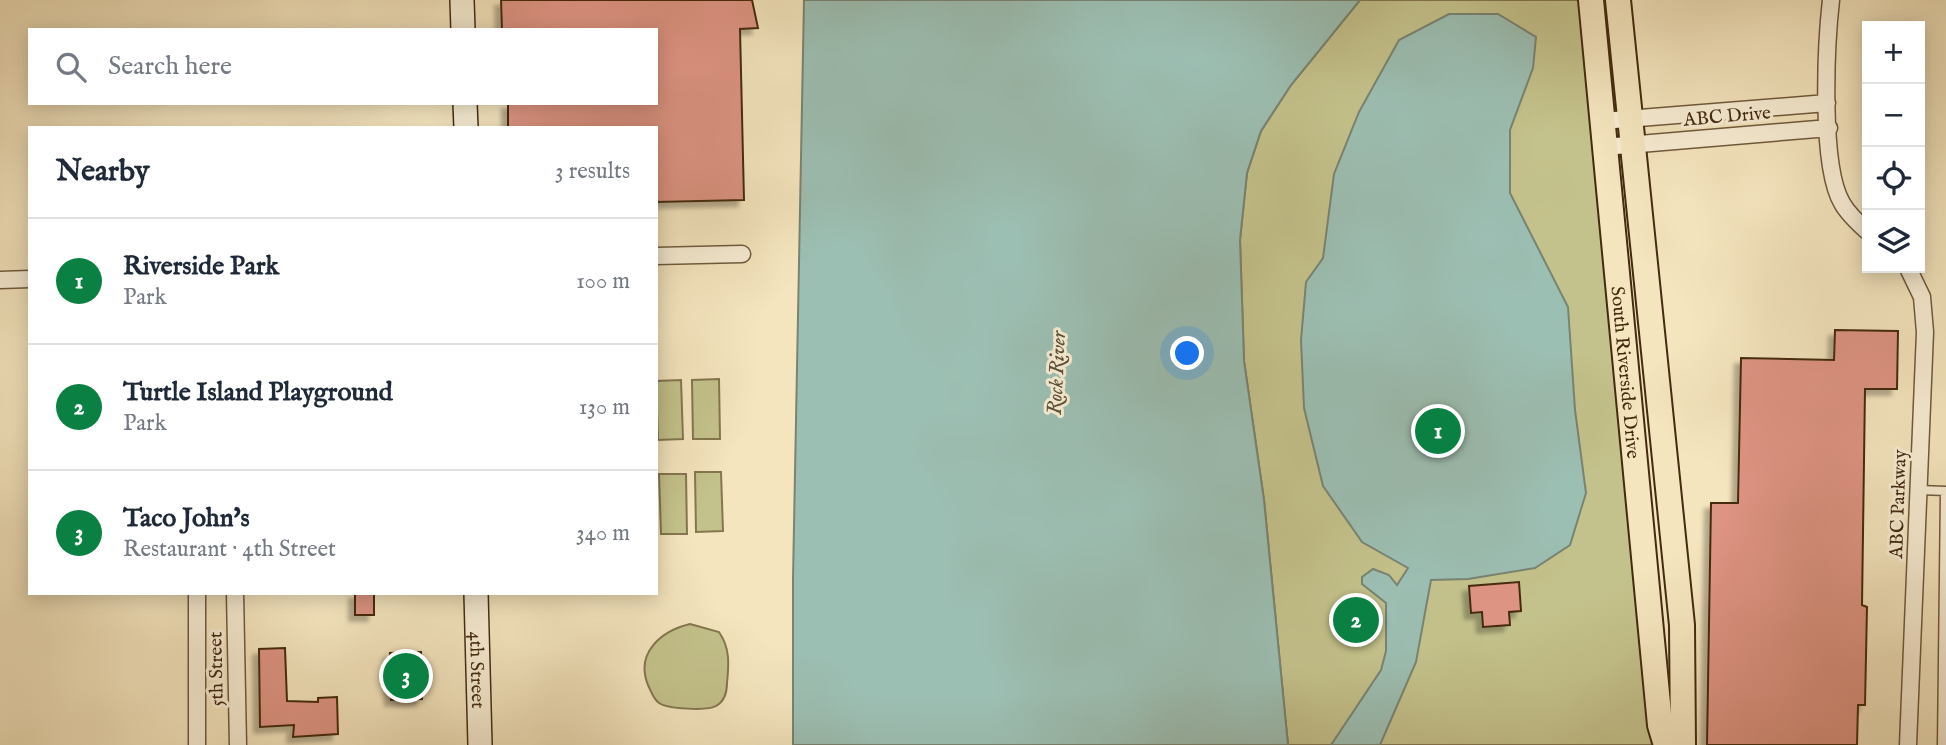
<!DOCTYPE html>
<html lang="en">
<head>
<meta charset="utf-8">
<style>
  :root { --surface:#fff; --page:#f2f2f3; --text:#1f2937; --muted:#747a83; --line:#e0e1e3; --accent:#0b8043 }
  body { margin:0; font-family:"IM FELL English",serif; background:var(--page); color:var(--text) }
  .controls { position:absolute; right:21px; top:21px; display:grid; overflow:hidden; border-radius:0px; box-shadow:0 4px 18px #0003 }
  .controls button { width:63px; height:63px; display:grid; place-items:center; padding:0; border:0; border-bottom:2px solid var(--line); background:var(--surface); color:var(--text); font:35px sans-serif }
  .you { position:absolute; left:1188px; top:354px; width:24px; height:24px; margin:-18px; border:5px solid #fff; border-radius:50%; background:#1a73e8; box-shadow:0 0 0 10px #1a73e833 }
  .badge { display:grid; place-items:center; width:46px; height:46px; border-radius:50%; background:var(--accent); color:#fff; font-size:23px; font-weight:700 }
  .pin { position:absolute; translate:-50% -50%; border:4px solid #fff; box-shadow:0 2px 7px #0006 }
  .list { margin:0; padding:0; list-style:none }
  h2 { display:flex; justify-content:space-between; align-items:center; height:91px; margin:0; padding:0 28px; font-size:30px }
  h2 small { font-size:23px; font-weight:400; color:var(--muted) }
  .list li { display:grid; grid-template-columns:46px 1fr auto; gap:21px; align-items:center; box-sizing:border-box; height:126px; padding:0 28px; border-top:2px solid var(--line) }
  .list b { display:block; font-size:26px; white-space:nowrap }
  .list p { margin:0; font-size:23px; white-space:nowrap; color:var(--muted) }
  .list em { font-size:23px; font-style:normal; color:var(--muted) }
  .icon { flex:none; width:38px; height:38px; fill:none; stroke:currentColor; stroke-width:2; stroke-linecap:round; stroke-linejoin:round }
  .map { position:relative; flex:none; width:1946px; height:745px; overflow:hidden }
  .search { position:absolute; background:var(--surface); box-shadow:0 4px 18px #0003; left:28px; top:28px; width:630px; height:77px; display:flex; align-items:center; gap:18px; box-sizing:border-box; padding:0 24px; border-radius:0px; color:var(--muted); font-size:26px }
  .panel { position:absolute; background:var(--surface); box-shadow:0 4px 18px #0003; left:28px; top:126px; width:630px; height:469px; border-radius:0px }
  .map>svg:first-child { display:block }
</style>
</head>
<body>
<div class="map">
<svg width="1946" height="745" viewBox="0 0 1946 745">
  <defs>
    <filter id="shadow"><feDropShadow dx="-6" dy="6" stdDeviation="2" flood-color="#0004"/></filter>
  </defs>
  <rect width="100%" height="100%" fill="#f4e5be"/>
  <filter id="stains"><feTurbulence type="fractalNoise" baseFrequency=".00286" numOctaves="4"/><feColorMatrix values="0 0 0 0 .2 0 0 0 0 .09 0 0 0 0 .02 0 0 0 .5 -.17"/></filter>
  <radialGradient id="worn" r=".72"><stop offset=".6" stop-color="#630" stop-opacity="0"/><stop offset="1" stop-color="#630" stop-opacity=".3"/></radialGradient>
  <path fill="#c4c28c" stroke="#84764e" stroke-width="2" d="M1360,0H1580L1652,745H1288L1264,500L1244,361L1240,240L1247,173L1261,131L1291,85Z
    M719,379L720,439H693L692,380Z
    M681,380L683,439L658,440L656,381Z
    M695,472H721L723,531L696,532Z
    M659,474H686L687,534H661Z
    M690,624L719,632C730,648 729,663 727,683C727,692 725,701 716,706C708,711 667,709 659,703C653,699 651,691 648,685C635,653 661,631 690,624Z"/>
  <path fill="#9cbfb3" stroke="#798472" stroke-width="2" d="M804,0H1360L1291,85L1261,131L1247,173L1240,240L1244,361L1264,500L1288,745H793V579Z
    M1449,14H1498L1536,37L1533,68L1510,130V193L1568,307L1575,410L1586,493L1570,545L1535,568L1468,579L1431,580L1416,662L1380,745H1331L1381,670L1386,651V603L1362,584V577L1373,569L1389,575L1397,585L1408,568L1362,542L1323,486L1304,408L1301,340L1306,282L1323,258L1334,174L1359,112L1399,40Z"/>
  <path fill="#de9483" stroke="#442b10" stroke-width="2" filter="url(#shadow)" d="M501,0H752L758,28L740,29L744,200L656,202V128H508V103H656V30H502Z
    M1835,330L1898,331L1897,389H1865L1862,605L1867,607L1865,705H1858L1857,745H1707L1711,503H1738L1741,358L1834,360Z
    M1519,582L1521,611L1509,612L1510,625L1483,627L1482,612L1471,613L1469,586Z
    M355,593H374V615H355Z
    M285,648L287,701L318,702V698L337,697L338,734L293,737L294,725L260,727L259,649Z
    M421,652L422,699L391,700L390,653Z"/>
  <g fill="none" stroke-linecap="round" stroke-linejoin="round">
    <defs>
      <path id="lane" d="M1919,490L1946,491
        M1942,745L1945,491"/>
      <path id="street" d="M1831,0C1826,44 1820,166 1842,203C1848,214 1858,223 1867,231
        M1602,121L1827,103
        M1604,147L1829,128
        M656,256L742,254
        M1908,268L1922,297L1925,332L1908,745
        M0,280L30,279
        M197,593V745
        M235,593L238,745"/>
      <g id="secondary">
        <path d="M462,0L463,30"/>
        <path d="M465,103L466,128"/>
        <path id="s1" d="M476,593L480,745"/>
      </g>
      <g id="primary">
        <path id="s2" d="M1591,0L1660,725L1666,745"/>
        <path d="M1618,0L1682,625L1683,745"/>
      </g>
    </defs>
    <use href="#lane" stroke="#705a3c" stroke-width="11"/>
    <use href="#street" stroke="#705a3c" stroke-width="19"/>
    <use href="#secondary" stroke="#442b10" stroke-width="26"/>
    <use href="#primary" stroke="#442b10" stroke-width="28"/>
    <use href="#lane" stroke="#f8eed5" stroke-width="8"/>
    <use href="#street" stroke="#f8eed5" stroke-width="16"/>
    <use href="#secondary" stroke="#f8eed5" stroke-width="23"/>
    <use href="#primary" stroke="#f4e5be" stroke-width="24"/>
  </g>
  <g text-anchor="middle" stroke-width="6" stroke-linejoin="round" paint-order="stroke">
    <g font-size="19" fill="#442b10" stroke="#f8eed5">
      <text transform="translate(1727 115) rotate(-5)" y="7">ABC Drive</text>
      <text dy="7" stroke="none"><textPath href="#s2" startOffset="374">South Riverside Drive</textPath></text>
      <text transform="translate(1897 504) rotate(-88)" y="7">ABC Parkway</text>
      <text transform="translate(215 669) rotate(-91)" y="7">5th Street</text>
      <text dy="7" stroke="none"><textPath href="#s1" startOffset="77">4th Street</textPath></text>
    </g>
    <g font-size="21" font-style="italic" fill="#5a5039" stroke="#f8eed5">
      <text transform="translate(1056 373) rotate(-87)" y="7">Rock River</text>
    </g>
  </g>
  <rect width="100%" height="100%" filter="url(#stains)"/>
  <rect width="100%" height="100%" fill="url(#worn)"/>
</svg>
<div class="controls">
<button>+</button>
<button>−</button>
<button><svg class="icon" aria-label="locate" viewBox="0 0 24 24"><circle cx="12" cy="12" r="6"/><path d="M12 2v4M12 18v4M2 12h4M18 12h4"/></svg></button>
<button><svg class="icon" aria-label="layers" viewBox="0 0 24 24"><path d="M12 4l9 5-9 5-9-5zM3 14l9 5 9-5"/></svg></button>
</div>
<div class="you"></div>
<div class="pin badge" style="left:1438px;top:431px">1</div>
<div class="pin badge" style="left:1356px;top:620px">2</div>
<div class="pin badge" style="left:406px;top:676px">3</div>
<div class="search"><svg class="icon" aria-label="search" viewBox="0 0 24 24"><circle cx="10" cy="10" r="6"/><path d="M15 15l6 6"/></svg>Search here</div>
<section class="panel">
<h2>Nearby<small>3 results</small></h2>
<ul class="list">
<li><span class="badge">1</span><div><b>Riverside Park</b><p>Park</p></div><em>100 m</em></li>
<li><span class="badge">2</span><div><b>Turtle Island Playground</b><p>Park</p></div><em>130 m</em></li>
<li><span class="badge">3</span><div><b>Taco John's</b><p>Restaurant · 4th Street</p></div><em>340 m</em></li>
</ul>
</section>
</div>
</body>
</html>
